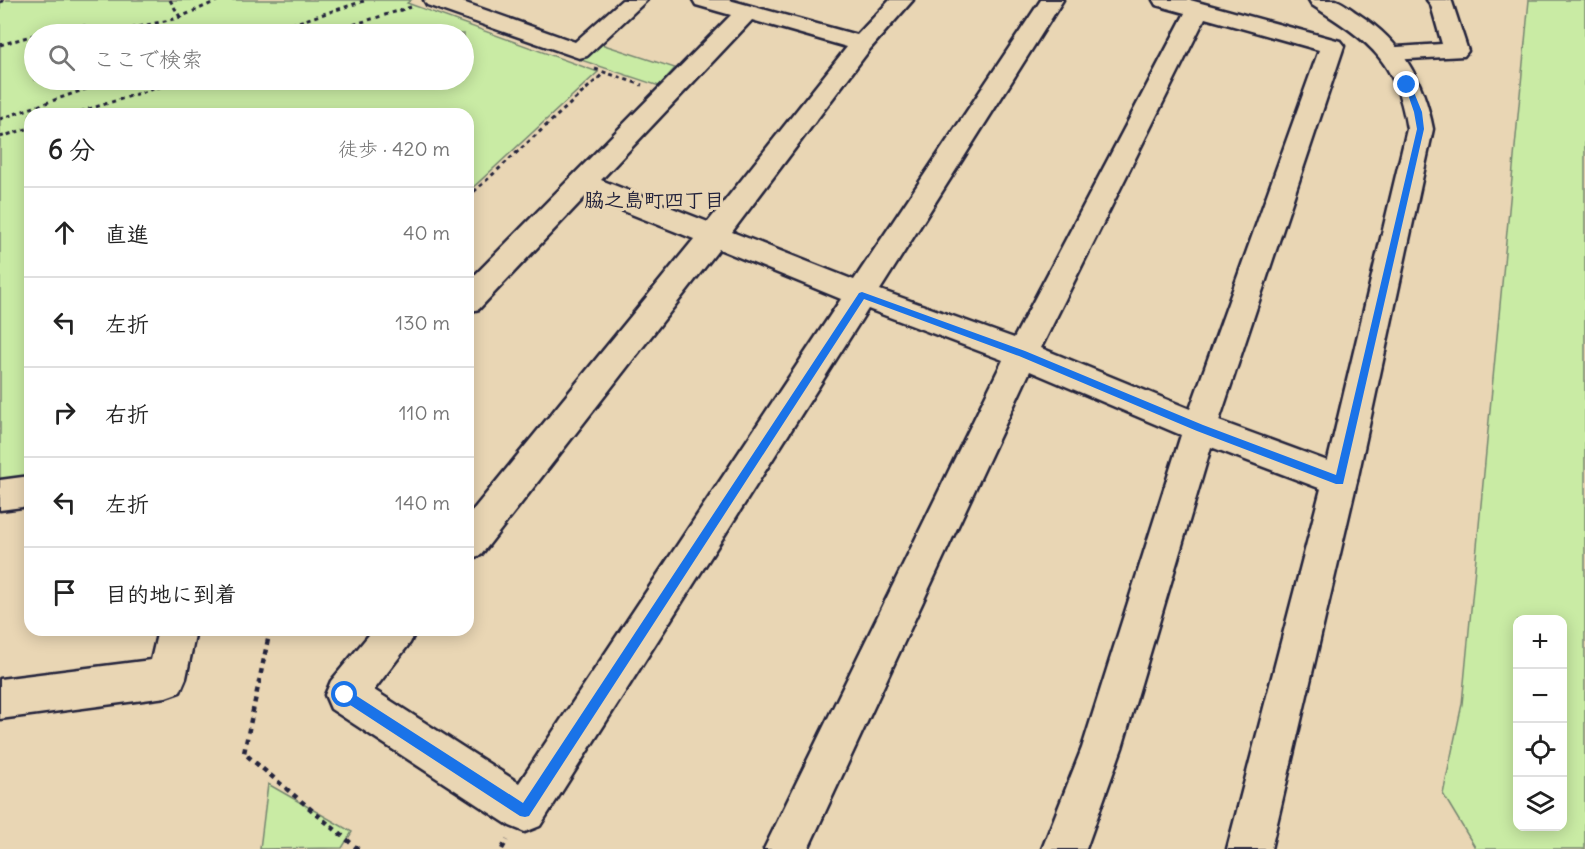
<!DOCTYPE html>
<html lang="ja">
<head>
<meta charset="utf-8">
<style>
  :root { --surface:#fff; --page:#f6f6f6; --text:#222; --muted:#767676; --line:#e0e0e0 }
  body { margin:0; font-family:Delius,"Klee One",sans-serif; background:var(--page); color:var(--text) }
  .controls { position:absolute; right:18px; bottom:18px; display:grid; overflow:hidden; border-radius:12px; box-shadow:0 3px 15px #0003 }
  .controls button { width:54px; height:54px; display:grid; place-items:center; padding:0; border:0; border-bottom:2px solid var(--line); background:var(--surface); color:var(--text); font:30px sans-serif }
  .stop { position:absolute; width:18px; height:18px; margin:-14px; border:4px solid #1a73e8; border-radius:50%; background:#fff }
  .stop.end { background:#1a73e8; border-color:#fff; box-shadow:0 2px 6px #0008 }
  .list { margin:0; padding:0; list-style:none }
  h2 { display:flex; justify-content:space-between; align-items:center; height:78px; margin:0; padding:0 24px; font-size:26px }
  h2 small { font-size:20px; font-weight:400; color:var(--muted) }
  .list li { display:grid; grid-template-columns:39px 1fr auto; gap:18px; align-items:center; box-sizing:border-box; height:90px; padding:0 24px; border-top:2px solid var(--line) }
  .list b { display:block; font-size:22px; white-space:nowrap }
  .list em { font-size:20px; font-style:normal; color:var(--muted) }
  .icon { flex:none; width:33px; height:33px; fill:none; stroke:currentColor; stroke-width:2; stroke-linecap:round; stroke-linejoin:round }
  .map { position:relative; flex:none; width:1585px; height:849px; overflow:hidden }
  .search { position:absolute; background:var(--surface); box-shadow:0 3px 15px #0003; left:24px; top:24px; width:450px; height:66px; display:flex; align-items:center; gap:15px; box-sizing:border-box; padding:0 21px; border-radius:33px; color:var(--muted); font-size:22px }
  .panel { position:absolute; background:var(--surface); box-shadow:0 3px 15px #0003; left:24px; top:108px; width:450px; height:528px; border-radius:18px }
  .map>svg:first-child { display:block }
</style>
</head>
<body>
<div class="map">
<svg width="1585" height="849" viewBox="0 0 1585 849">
  <rect width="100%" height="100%" fill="#e9d6b4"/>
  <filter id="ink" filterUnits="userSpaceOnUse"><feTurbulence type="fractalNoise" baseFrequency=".0167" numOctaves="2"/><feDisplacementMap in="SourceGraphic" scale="12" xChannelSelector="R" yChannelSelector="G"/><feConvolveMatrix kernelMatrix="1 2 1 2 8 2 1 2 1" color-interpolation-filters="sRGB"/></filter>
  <g filter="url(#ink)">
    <path fill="#c9eba4" stroke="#768670" stroke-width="1.5" fill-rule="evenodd" d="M6,0H411L407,3L598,72L468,192V114H30V487L0,490V2ZM34,34H464V80H34Z
      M1529,0H1585V849H1476L1443,794L1462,704ZM1518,620H1562V826H1518Z
      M598,43L675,68L659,86L581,60Z
      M268,784L352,832L342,848L260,849Z"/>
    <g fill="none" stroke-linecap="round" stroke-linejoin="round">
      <defs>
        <path id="street" d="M424,0H457L575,42L622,0H647L587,56L579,58L427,5Z
          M693,0H729L857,35L890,0H913L870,49L732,232L854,280L1041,0H1063L880,290L1014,338L1185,13L1156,5L1153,0H1190L1340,41L1344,46L1219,421L1352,470L1357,481L1352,492L1340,496L1211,447L1122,748L1086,849H1042L1082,748L1181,435L1030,371L808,849H764L1003,360L868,309L540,826L525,832L510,826L331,709L325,695L331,681L373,630H416L410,643L374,690L519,783L841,299L719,249L481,555L468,559V516L694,239L586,196L479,309L468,312V282L731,15L696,5ZM1205,18L1319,50L1190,409L1041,348ZM752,20L847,47L708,222L601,180Z
          M1427,0H1451L1452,2L1468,51L1464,56L1390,60L1382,58L1378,53L1382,48L1442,44L1431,5Z
          M30,476V506L0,510V480Z
          M158,630H196L186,678L180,692L166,697L0,719V679L151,660Z"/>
        <path id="secondary" d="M1309,0C1317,0 1329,0 1336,0C1345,3 1353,11 1360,15C1402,42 1424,81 1433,129L1357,481L1271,849H1227L1323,481L1407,129C1396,58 1368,41 1312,5Z"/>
      </defs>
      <use href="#street" stroke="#22223b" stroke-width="5"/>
      <use href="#secondary" stroke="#22223b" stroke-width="5"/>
      <path stroke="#22223b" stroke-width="3" stroke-dasharray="4 4" stroke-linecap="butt" d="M170,0L180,17
        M0,2L6,0
        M36,34L84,26L111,33
        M108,34L178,18L219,0
        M261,34L367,0
        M323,34L411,7
        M0,45L34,35
        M595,69L642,85
        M94,80L106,82L118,80
        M73,114L182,80
        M0,119L106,82
        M0,137L30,128
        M468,197L605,72"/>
      <path stroke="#22223b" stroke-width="4.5" stroke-dasharray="5 5" stroke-linecap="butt" d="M270,630L244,753L358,849
        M502,849L507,840"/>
      <use href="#street" fill="#e9d6b4" fill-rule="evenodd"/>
      <use href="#secondary" fill="#e9d6b4" fill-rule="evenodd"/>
    </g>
  </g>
  <path fill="#1a73e8" d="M1404,83L1411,85L1422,112L1424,129L1343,484H1336L1197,431L1019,356L864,299L529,816L525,817L520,816L341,699V691H349L523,803L859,293L862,292L1025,351L1203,425L1336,475L1417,129L1414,112Z"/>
  <g text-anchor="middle" stroke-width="6" stroke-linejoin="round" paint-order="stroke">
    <g font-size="20" font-weight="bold" fill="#22223b" stroke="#e9d6b4">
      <text x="654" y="207">脇之島町四丁目</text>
    </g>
  </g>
</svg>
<div class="controls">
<button>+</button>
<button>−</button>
<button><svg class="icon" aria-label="locate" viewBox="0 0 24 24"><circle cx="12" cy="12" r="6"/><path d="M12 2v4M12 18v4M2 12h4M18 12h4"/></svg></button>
<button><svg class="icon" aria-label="layers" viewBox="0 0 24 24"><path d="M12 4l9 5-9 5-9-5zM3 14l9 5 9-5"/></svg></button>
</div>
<div class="stop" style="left:345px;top:695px"></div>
<div class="stop end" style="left:1407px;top:85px"></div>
<div class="search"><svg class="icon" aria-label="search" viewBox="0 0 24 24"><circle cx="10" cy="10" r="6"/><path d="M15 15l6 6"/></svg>ここで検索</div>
<section class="panel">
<h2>6 分<small>徒歩 · 420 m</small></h2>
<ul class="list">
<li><svg class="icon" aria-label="ahead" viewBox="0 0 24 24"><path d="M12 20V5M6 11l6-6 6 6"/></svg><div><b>直進</b></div><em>40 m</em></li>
<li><svg class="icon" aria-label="left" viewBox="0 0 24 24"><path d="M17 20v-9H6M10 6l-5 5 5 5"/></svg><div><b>左折</b></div><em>130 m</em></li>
<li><svg class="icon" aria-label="right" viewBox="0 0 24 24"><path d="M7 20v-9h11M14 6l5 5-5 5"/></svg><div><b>右折</b></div><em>110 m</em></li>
<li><svg class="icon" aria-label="left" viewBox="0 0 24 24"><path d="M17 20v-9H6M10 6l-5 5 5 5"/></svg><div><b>左折</b></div><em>140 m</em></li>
<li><svg class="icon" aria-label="arrive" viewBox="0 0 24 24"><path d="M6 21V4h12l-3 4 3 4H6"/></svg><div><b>目的地に到着</b></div></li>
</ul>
</section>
</div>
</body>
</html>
